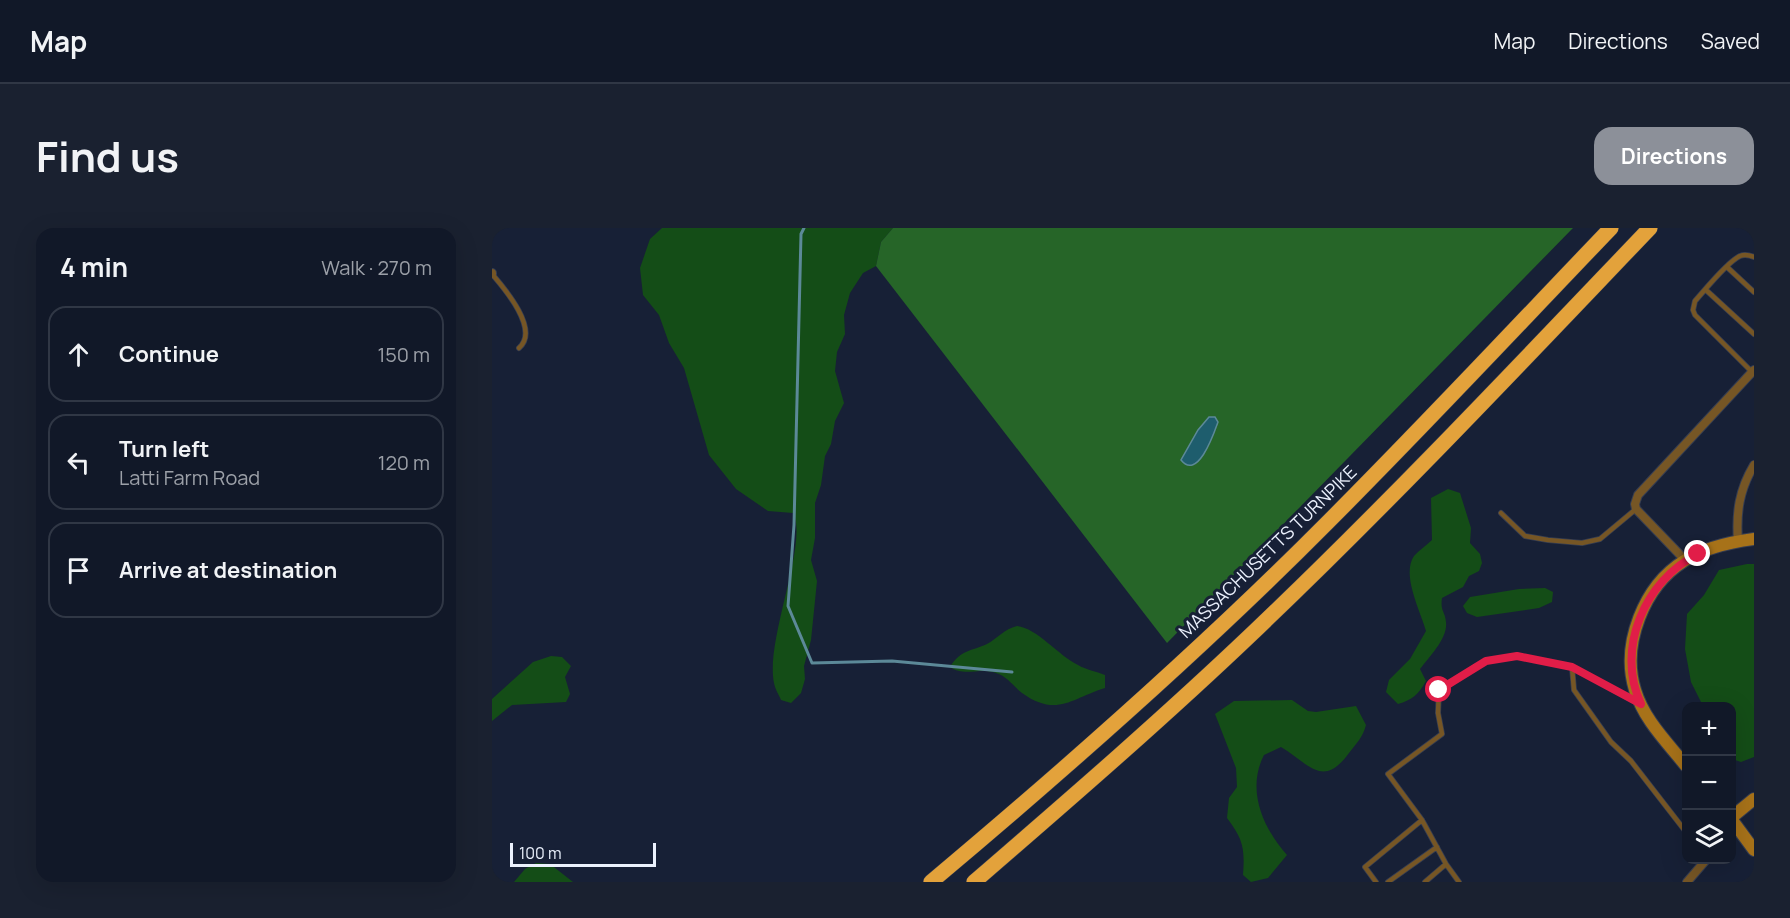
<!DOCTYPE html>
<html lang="en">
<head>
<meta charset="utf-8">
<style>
  :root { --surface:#111828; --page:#1a2130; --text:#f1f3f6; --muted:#9ca0a8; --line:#303745; --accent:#8c9099 }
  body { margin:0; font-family:Manrope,sans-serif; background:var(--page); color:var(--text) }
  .controls { position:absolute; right:18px; bottom:18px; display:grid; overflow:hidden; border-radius:12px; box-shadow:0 6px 24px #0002 }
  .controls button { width:54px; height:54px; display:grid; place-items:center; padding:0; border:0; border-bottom:2px solid var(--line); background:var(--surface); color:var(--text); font:30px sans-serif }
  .scale { position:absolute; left:18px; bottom:15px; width:146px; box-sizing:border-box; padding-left:6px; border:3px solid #ebf1fd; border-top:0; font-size:16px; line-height:21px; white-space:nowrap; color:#ebf1fd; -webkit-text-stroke:4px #172036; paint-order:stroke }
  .stop { position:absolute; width:18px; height:18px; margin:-14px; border:4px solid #e11d48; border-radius:50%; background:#fff }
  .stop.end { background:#e11d48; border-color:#fff; box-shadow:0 2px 6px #0008 }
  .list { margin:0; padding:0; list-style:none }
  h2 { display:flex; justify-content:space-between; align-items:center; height:78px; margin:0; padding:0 24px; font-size:26px }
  h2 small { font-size:20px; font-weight:400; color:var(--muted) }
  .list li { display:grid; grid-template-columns:39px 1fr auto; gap:18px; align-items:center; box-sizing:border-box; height:96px; margin:0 12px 12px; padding:0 12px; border:2px solid var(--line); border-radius:18px }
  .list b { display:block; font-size:22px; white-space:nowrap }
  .list p { margin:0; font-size:20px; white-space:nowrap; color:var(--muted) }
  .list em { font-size:20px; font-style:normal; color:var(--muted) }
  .icon { flex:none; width:33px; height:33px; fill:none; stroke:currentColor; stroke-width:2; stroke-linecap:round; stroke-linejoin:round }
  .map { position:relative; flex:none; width:1262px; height:654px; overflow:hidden; border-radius:18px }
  header { display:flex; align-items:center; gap:36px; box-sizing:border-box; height:84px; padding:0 30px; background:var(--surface); border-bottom:2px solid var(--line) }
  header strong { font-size:28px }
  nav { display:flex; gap:33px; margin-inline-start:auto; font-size:21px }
  .intro { display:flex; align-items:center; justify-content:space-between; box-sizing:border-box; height:144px; padding:0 36px }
  h1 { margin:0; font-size:42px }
  .button { padding:15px 27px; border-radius:18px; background:var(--accent); color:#fff; font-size:21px; font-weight:700 }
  main { display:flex; gap:36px; padding:0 36px }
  aside { flex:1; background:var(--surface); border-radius:18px; box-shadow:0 6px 24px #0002 }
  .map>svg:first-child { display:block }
</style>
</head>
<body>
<header>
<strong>Map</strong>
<nav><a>Map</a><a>Directions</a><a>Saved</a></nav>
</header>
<div class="intro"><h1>Find us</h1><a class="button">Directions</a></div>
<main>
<aside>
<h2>4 min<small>Walk · 270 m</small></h2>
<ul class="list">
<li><svg class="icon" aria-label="ahead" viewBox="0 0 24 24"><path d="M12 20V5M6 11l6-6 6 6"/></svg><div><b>Continue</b></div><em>150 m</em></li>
<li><svg class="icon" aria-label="left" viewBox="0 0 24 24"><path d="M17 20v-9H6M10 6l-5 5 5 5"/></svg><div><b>Turn left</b><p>Latti Farm Road</p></div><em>120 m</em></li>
<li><svg class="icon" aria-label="arrive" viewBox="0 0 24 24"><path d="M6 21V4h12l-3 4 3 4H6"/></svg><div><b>Arrive at destination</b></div></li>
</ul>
</aside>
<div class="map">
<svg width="1262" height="654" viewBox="0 0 1262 654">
  <rect width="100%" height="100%" fill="#172036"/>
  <path fill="#144d17" d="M170,0H401L389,14L384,38L371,45L358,65L352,87L353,106L345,124L343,143L352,175L343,193L339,216L333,228L329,257L323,275V310L319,332L325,353L319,412L312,438L313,451L309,465L299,475L289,472C287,467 283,461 282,455C273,412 317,314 301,285L276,283L244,261L217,227L192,140L177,115L167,87L151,67L148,40L158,11Z
    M956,261L968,265L979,300L978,315L988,326L990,335L987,343L977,348L971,359L950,370C948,383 953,383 954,394C956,410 937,429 928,441L934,453C927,466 920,472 906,476L894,464L897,452L918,431L934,403C929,384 909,347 922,328C927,322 935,317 940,312L939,270Z
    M1255,336H1262V529L1249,534L1240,531V478H1211L1199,454L1193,421L1195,386L1212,367L1227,342Z
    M1053,360L1061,364L1060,374L1047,380L985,389L975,385L971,378L978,369L1027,361Z
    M525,398C545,400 567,428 586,437C594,442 604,443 613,447V460C580,470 565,490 530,465C521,458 515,448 504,445C489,439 472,449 458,439C468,422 480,423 495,416C506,410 512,401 525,398Z
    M59,428L70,429L79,438L73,449L78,466L74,474L20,477L0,493V471L41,434Z
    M800,472L816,483L824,484L864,478L874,497C871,509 864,516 857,525C831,561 817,536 789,519L772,527C754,562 771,600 795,627L776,650L759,654L751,647C753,620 751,611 735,590L737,570L745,559L744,540L723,486L742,473Z
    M44,635L58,636L81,654H22L33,641Z"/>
  <path fill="#266528" d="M401,0H1081L675,415L384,38L389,14Z"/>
  <path fill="#1e5d6d" stroke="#5c8998" stroke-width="1.5" d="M717,189H723L726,194C722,205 706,253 689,232L706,202Z"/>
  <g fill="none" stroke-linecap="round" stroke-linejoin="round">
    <path stroke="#5c8998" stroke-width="3" d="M312,0L309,6L302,297L296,378L320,435L400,433L520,444"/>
    <defs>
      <path id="lane" d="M1235,39L1262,64
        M0,46C13,61 48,102 27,120
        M1214,62L1262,106
        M1260,144L1203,87L1201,82L1203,73C1213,62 1235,34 1248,28C1253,26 1257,27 1262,29
        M1009,285L1033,308L1056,312L1090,315L1108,311L1144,281
        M1080,439L1082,462L1119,514L1139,533L1194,604
        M884,654L873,639L930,592
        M896,654L945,619
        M933,654L954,636
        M967,654L954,636L930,592L896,546L950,506L946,485L947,462L994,433L1025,428L1080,439L1144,474"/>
      <path id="street" d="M0,45V46
        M1246,313C1244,285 1247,262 1262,237
        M1193,332L1144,281L1143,276L1146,267L1262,142
        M1195,654L1214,632"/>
      <path id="secondary" d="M1194,538C1175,514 1152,492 1143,462C1129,416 1152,358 1192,333C1212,320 1239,314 1262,311
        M1240,589L1262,571
        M1240,592L1262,622"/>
      <path id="highway" d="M439,654C576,539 710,421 836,294C932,198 1025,98 1119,0
        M482,654C578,571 675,487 767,399C902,270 1029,135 1158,0"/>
    </defs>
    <use href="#lane" stroke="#353d52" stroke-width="6"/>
    <use href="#street" stroke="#353d52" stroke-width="10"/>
    <use href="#secondary" stroke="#353d52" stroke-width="14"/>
    <use href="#highway" stroke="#353d52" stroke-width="16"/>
    <use href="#lane" stroke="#765625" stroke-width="4.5"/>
    <use href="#street" stroke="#765625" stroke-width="8"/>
    <use href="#secondary" stroke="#a77219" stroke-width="12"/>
    <use href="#highway" stroke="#e3a23b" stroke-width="15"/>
  </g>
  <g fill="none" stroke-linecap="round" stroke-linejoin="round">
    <path stroke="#e11d48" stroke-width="8" d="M947,462L994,433L1025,428L1080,439L1149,476C1123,421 1153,352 1206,326"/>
  </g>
  <g text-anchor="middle" stroke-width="6" stroke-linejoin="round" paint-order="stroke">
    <g font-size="18" fill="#ebf1fd" stroke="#172036">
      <text transform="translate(776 324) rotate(-44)" y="6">MASSACHUSETTS TURNPIKE</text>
    </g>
  </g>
</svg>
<div class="controls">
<button>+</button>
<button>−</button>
<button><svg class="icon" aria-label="layers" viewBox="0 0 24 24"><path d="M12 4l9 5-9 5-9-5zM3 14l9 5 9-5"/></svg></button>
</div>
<div class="scale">100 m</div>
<div class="stop" style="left:947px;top:462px"></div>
<div class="stop end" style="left:1206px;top:326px"></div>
</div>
</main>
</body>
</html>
